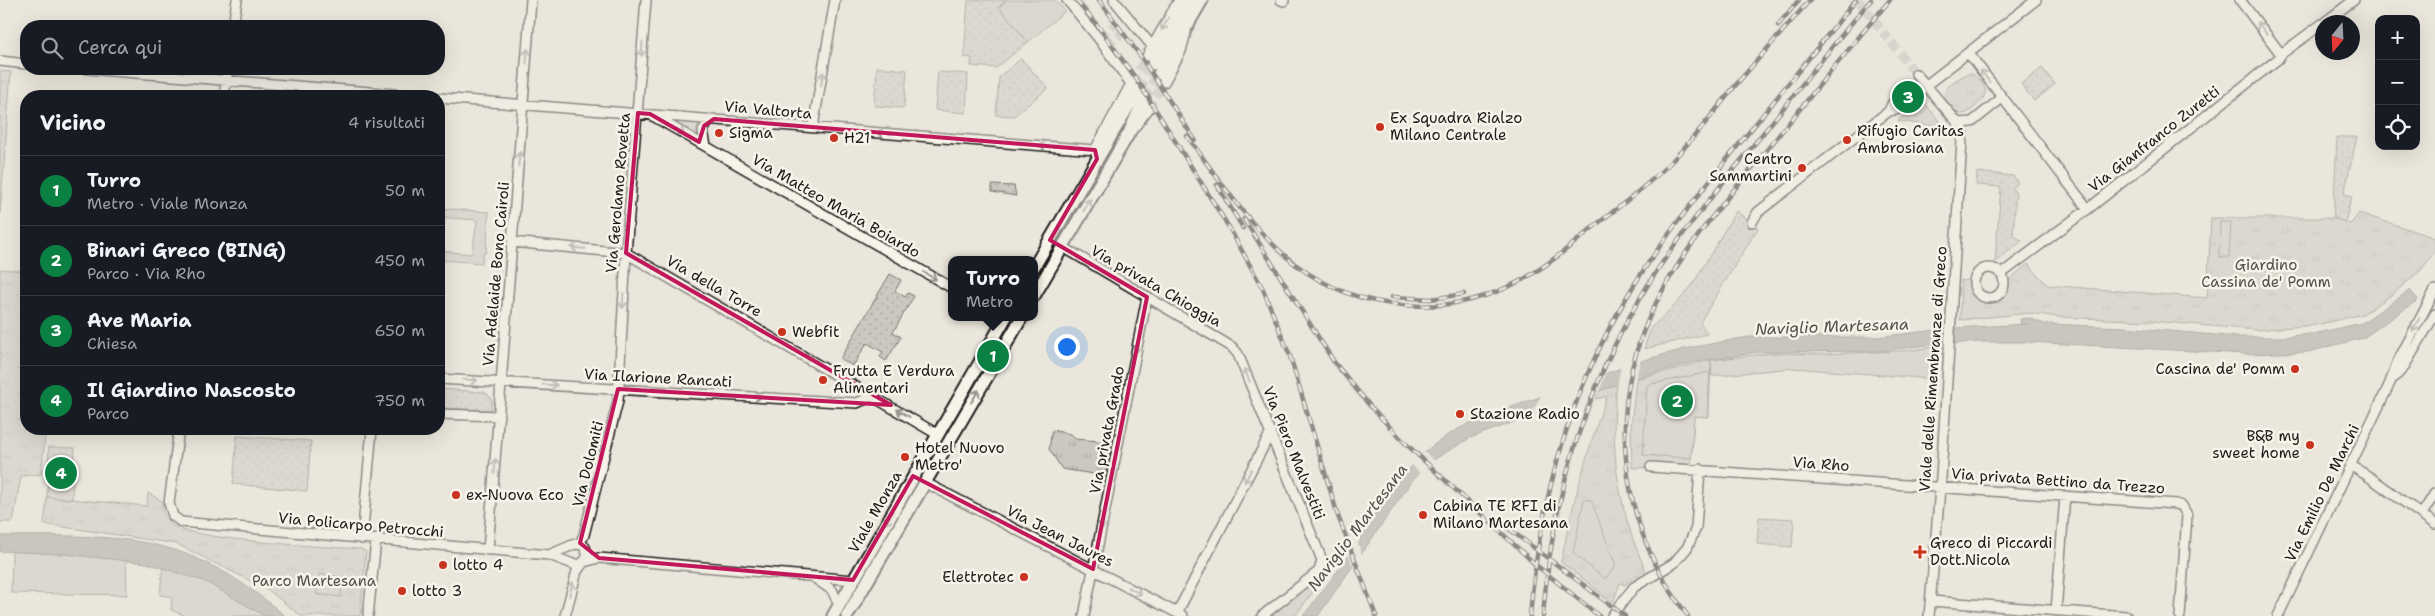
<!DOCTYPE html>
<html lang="it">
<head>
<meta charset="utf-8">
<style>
  :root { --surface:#171b24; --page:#242831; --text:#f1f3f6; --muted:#9ea1a6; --line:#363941; --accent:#0b8043 }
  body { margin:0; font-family:"Shantell Sans",sans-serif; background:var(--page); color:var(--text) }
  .controls { position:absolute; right:15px; top:15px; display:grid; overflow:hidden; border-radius:10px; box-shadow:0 5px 20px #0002 }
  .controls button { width:45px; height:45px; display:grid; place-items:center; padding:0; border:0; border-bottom:1px solid var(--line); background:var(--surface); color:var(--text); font:25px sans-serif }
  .compass { position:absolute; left:2315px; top:15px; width:45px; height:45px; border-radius:50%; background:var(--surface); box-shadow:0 5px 20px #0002; rotate:198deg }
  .you { position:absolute; left:1066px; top:346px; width:18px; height:18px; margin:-12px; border:4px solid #fff; border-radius:50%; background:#1a73e8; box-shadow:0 0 0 8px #1a73e833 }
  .badge { display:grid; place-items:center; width:32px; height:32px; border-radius:50%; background:var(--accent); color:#fff; font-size:16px; font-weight:700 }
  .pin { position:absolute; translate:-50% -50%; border:2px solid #fff; box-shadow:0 1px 5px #0006 }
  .popup { position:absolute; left:948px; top:256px; width:90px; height:65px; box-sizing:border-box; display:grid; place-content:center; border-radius:10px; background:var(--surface); filter:drop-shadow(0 1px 4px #0005); font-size:16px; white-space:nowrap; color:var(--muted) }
  .popup b { font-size:19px; color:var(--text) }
  .popup::after { content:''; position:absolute; left:50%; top:100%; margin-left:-10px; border:10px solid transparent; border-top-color:var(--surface) }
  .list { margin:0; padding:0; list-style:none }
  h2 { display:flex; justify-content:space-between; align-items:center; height:65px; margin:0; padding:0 20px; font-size:21px }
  h2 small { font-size:16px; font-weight:400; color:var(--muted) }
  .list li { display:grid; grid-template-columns:32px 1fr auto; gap:15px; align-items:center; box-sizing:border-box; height:70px; padding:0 20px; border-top:1px solid var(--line) }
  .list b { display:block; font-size:19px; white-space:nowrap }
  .list p { margin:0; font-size:16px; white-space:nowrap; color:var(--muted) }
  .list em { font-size:16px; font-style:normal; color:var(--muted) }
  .icon { flex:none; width:28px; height:28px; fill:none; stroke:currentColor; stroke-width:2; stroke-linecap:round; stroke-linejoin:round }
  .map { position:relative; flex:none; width:2435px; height:616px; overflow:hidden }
  .search { position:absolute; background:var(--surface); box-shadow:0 5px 20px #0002; left:20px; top:20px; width:425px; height:55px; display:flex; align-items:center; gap:12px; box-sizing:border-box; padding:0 18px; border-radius:20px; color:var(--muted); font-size:19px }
  .panel { position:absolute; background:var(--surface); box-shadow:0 5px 20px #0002; left:20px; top:90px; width:425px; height:345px; border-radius:20px }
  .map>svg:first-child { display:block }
</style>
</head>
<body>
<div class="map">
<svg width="2435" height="616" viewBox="0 0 2435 616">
  <defs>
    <pattern id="grass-dots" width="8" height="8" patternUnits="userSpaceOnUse" patternTransform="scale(1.25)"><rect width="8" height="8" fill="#ccc8c0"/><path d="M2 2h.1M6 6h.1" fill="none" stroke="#afaba4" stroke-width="1.8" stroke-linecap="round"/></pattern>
    <pattern id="park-tufts" width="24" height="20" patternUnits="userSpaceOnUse" patternTransform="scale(1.25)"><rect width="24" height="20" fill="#ccc8c0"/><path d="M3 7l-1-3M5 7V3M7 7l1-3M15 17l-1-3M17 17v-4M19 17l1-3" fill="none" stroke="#afaba4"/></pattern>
  </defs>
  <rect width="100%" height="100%" fill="#eae6dc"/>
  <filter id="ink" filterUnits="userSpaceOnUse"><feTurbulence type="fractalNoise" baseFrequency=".02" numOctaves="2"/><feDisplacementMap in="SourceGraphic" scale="10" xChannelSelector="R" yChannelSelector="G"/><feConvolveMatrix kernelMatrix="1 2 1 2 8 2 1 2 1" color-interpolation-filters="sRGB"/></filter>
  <g filter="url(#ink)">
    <path fill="url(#grass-dots)" stroke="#74726e" d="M968,0H1007L999,7L1028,42L996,68L971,66L972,58L964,57Z
      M1021,59L1048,88L1014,116L996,115L999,77Z
      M877,67L907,70L904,108L874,106Z
      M2042,68L2055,84L2034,101L2021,84Z
      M938,72L968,74L966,113L935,110Z
      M1924,102L1943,126L1946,128L1898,121Z
      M678,121L701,122L697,128V136L678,125Z
      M2337,137H2357L2344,194L2352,196L2345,222L2333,218Z
      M1977,172L2013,176L2018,183L2012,188L2016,193L2013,235L2022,241L1995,262L2001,187L1976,185Z
      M992,185L1014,186L1016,196L992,192Z
      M1736,211L1758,228L1700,322L1707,334L1644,349L1651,328L1677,303L1693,284Z
      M890,274L901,280L895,291L905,297L908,293L914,296L893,332L901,337L886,361L880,357L883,352L867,343L853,366L840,359Z
      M439,389L484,392C493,397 492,401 491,410L439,408Z
      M237,436L311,441L307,491L233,484Z
      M1759,517L1794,519L1792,547L1757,544Z
      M1333,562L1327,573L1295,616H1271L1320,577Z"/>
    <path fill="url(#park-tufts)" stroke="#74726e" d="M0,71L11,72L0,215Z
      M1970,73C1986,82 1992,93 1976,106C1973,109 1968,113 1963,114C1957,114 1954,110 1950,106C1947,102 1944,97 1945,92C1948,83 1962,76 1970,73Z
      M2359,213L2435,238V251L2421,270L2393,294L2363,314L2316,325L2257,330L2152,321L2059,317L2029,313L1960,320L1961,280L1969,281C1970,299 1981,306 2000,302L2009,280L2028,264L2047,285L2207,298L2211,218H2333L2351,224Z
      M0,269L26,271V429H46L41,474L21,476L13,522H0Z
      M1711,360L1709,417L1694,416L1691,466L1632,468L1631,427L1636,379Z
      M1617,384C1609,450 1618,511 1646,571L1635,576L1625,585L1620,583L1613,602L1561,562C1572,505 1587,451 1607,396L1596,399L1599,391Z
      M1052,430L1070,434L1075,439L1111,442L1106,476L1062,469L1049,449Z
      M148,493L162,501C162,510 164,519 172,525C191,540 329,547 361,549L366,552L360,616H301L267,589L177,544L44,524L47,497L147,506Z"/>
    <path fill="#ccc8c0" stroke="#74726e" d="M1007,0H1055L1065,11L1028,42L999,7Z
      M439,208L489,212L486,253H483L482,263L439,260V251L472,254L477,220L439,217Z
      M2220,222H2231L2229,257H2219Z
      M1937,347L1934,379L1793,368L1712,376L1711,360L1772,353L1821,354L1901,351Z
      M1710,372L1707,417L1694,416L1691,458L1643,455L1647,385Z
      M49,447L75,448L72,499L47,497Z
      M1584,499L1591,500L1616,566L1605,579L1573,553Z
      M12,551L126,558L127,595L11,593Z
      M163,564L215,585L266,616H186L171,610L172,597L160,595Z
      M319,574L343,577L341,597L316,594Z"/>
    <path fill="#a3a19a" stroke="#6d6c68" d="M2410,290L2418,300L2363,338L2308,352L2246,354L2028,342H1986L1936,344L1881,351L1758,352L1695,362L1635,378L1470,438L1435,459L1412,481L1318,616H1303L1360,542L1361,535L1396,483L1427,450L1449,434L1478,419L1641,361L1684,349L1748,337H1878L1953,328L2028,324H2021L2020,319L2029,318L2044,324L2125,327L2237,337H2283L2318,333L2362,323Z
      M0,536C56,536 117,533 171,549C212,561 253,588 285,616H265L206,582L147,563L64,554L0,551Z"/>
    <path fill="#eae6dc" d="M1641,358L1635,381L1617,387L1621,366Z
      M1607,371L1598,394L1528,420L1543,392Z
      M1423,451L1436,462L1422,475L1411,464Z
      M1357,541L1363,557L1354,569L1348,553Z"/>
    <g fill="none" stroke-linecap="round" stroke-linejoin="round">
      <path stroke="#c1beb6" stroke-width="9" stroke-dasharray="9 4.5" stroke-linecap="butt" d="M1858,0L1916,74
        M1101,37L1120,20
        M1107,45L1127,29
        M1132,82L1147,56
        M1149,108L1164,82"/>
      <path stroke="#c1beb6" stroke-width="11" stroke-dasharray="11 5.5" stroke-linecap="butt" d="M1138,90L1153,64
        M1144,99L1159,74"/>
      <defs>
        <path id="minor" d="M1067,0L1099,39L1131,84
          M1114,0L1152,46
          M1281,0L1284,1
          M2240,0L2281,54
          M2325,22L2354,0
          M233,26L237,0
          M1969,54L2088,209
          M1147,56L1179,0
          M0,61L26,64
          M87,69L419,96
          M1916,74L1958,123L1972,122L2002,98
          M1164,82L1181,51L1186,32
          M224,96L228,69
          M439,98L1095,150
          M1889,111C1893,96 1911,89 1925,86
          M653,116L952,288
          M813,127L835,0
          M1133,129L1149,108
          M706,146L703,131L708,122L714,119
          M1096,154L1095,150L1132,82
          M1752,222L1758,212L1889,111C1904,110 1916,97 1925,86L2036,0
          M512,242L626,253L937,434
          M1063,247L1232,347L1238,354L1322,560L1319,571L1262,616
          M1974 283a15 15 0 1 1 30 0a15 15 0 1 1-30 0Z
          M2001,274L2088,209L2278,59L2281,54L2322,24
          M2395,377L2404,367L2435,314
          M439,379L857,403L866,399L868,392
          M439,414L499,416
          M179,429L169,503L173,516L181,522L549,555L573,564H581
          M2350,465L2368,476L2435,524
          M1651,467L2176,504L2182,506L2187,515L2180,616
          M924,482L1183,616
          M2422,514L2435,493
          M362,539L372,429
          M580,543L584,535L618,401L626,253L646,0
          M488,550L531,0
          M549,555L575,544L583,545
          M584,562L599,558L853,580
          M816,579L832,590L839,605
          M1931,601L2126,616
          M2056,611L2065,496
          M1177,613L1271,432
          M368,616L376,540
          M565,616L577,571L588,556L585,547
          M1084,616L1147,297
          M1612,616L1634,587L1674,563L1687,548L1696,528L1700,469
          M1929,616L1941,477L1963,124
          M2278,616L2390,383L2397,363L2435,290"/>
        <path id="major" d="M1153,64L1190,0
          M1159,74L1202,0
          M1034,267L1138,90
          M1034,296L1129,133L1144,99
          M833,616L1006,317
          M847,616L1022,317"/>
      </defs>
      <use href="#minor" stroke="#1c1c1c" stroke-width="12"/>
      <use href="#major" stroke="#1c1c1c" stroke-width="15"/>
      <use href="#minor" stroke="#f7f3e8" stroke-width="9"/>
      <use href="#major" stroke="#f7f3e8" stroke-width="11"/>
      <defs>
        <path id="rail" d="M1076,0L1098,26L1137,80L1230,229L1263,289L1290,356L1338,516L1376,616
          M1099,0L1141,57L1195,140
          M1778,25L1799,0
          M1187,136C1219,180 1252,230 1295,264C1360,314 1450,319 1522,280C1549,265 1573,244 1597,224C1623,204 1649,184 1672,161C1695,137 1715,111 1735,86C1760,57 1785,28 1810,0
          M1217,185L1243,228
          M1244,219L1334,362L1370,406L1403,441L1536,565L1599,616
          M1392,297L1431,299L1464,294
          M1497,520L1625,616
          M1530,616C1539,505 1568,397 1625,300C1656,247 1694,200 1732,153C1773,102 1815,51 1856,0
          M1543,616C1552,491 1591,370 1660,266C1692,219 1729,176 1764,132C1800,88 1834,43 1871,0
          M1688,616C1618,525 1604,404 1657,301C1686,244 1730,195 1770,146C1810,97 1849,48 1890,0"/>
      </defs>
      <use href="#rail" stroke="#1c1c1c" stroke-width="4.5"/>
      <use href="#rail" stroke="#f7f3e8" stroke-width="2.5" stroke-dasharray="8" stroke-linecap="butt"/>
    </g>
    <defs><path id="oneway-shaft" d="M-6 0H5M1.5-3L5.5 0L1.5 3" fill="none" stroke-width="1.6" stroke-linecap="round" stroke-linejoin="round" transform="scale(1.25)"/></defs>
    <g stroke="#94928c">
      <use href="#oneway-shaft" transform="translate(1165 24) rotate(120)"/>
      <use href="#oneway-shaft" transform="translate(2262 28) rotate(-127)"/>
      <use href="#oneway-shaft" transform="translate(642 49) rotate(94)"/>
      <use href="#oneway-shaft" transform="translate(527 56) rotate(-86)"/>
      <use href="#oneway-shaft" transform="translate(1985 76) rotate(-127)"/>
      <use href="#oneway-shaft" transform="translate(822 79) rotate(-80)"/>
      <use href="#oneway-shaft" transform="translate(678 130) rotate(30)"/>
      <use href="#oneway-shaft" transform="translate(884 133) rotate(-175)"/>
      <use href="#oneway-shaft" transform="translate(1046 146) rotate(-175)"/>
      <use href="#oneway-shaft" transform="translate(519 159) rotate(-85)"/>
      <use href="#oneway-shaft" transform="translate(1087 205) rotate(-60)"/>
      <use href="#oneway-shaft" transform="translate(578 248) rotate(-175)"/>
      <use href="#oneway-shaft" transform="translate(930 276) rotate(30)"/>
      <use href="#oneway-shaft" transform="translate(623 301) rotate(93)"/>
      <use href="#oneway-shaft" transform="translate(2416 325) rotate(117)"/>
      <use href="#oneway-shaft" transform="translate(1138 345) rotate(101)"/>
      <use href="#oneway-shaft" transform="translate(811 358) rotate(-150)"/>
      <use href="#oneway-shaft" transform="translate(1247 375) rotate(-113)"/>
      <use href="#oneway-shaft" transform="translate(470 380) rotate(3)"/>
      <use href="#oneway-shaft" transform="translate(550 385) rotate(3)"/>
      <use href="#oneway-shaft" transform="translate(975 396) rotate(-59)"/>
      <use href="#oneway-shaft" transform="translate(754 397) rotate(3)"/>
      <use href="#oneway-shaft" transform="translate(903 413) rotate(-149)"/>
      <use href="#oneway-shaft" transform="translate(495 466) rotate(-85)"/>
      <use href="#oneway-shaft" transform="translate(1248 476) rotate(117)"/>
      <use href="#oneway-shaft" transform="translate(889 518) rotate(120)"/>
      <use href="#oneway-shaft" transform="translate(1103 522) rotate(101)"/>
      <use href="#oneway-shaft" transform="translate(571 589) rotate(-77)"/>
      <use href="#oneway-shaft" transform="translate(1135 591) rotate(28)"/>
    </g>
  </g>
  <path d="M0 0H2435V616H0ZM638,113L650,114L699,142L704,126L714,119L1095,150L1097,159L1050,240L1147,297L1093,569L913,476L853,580L599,558L580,543L618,389L891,405L626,253Z" fill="#eae6dc" fill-opacity=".55" fill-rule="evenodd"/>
  <path fill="none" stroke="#c2185b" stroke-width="4" stroke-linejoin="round" d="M638,113L650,114L699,142L704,126L714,119L1095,150L1097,159L1050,240L1147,297L1093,569L913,476L853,580L599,558L580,543L618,389L891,405L626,253Z"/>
  <g fill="#c8321e" stroke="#f7f3e8" stroke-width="2">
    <circle cx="1380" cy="127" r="5"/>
    <circle cx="719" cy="133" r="5"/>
    <circle cx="834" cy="138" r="5"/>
    <circle cx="1847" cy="140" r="5"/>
    <circle cx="1802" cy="168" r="5"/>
    <circle cx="782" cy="332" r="5"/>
    <circle cx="2295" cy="369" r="5"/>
    <circle cx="823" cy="380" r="5"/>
    <circle cx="1460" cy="414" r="5"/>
    <circle cx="2310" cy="445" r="5"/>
    <circle cx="905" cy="457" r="5"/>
    <circle cx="456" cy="495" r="5"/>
    <circle cx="1423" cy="515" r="5"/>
    <path d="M1917.5 544.5h5v5h5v5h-5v5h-5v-5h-5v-5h5z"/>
    <circle cx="443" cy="565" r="5"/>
    <circle cx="1024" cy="577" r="5"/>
    <circle cx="402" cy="591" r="5"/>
  </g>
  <g text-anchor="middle" stroke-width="5" stroke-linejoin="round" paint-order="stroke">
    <g font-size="15" fill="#1c1c1c" stroke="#f7f3e8">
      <text transform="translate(768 110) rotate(5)" y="5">Via Valtorta</text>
      <text transform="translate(2154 139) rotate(-38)" y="5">Via Gianfranco Zuretti</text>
      <text transform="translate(618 193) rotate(-85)" y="5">Via Gerolamo Rovetta</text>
      <text transform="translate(836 206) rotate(30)" y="5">Via Matteo Maria Boiardo</text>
      <text transform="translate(496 274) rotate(-85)" y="5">Via Adelaide Bono Cairoli</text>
      <text transform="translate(714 286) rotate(30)" y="5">Via della Torre</text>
      <text transform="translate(1156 286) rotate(30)" y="5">Via privata Chioggia</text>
      <text transform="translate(1933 369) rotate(-86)" y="5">Viale delle Rimembranze di Greco</text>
      <text transform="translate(658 378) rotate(3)" y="5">Via Ilarione Rancati</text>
      <text transform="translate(1107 430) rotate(-79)" y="5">Via privata Grado</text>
      <text transform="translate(1294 453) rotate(68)" y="5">Via Piero Malvestiti</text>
      <text transform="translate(588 464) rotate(-76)" y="5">Via Dolomiti</text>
      <text transform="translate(1821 464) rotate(4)" y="5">Via Rho</text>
      <text transform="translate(2058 481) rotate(4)" y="5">Via privata Bettino da Trezzo</text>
      <text transform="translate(2322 493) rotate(-64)" y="5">Via Emilio De Marchi</text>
      <text transform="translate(875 512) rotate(-60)" y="5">Viale Monza</text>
      <text transform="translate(361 525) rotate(5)" y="5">Via Policarpo Petrocchi</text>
      <text transform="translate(1060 536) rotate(27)" y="5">Via Jean Jaures</text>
    </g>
    <g font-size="15" fill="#1c1c1c" stroke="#f7f3e8" text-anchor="start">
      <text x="1390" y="123">Ex Squadra Rialzo<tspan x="1390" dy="17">Milano Centrale</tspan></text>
      <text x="1857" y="136">Rifugio Caritas<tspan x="1857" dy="17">Ambrosiana</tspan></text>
      <text x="729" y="138">Sigma</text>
      <text x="844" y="143">H21</text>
      <text x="1792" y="164" text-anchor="end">Centro<tspan x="1792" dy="17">Sammartini</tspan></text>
      <text x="792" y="337">Webfit</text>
      <text x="2285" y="374" text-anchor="end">Cascina de' Pomm</text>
      <text x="833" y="376">Frutta E Verdura<tspan x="833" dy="17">Alimentari</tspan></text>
      <text x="1470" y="419">Stazione Radio</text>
      <text x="2300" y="441" text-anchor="end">B&amp;B my<tspan x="2300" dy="17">sweet home</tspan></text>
      <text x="915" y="453">Hotel Nuovo<tspan x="915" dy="17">Metro'</tspan></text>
      <text x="466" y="500">ex-Nuova Eco</text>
      <text x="1433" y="511">Cabina TE RFI di<tspan x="1433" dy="17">Milano Martesana</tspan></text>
      <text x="1930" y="548">Greco di Piccardi<tspan x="1930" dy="17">Dott.Nicola</tspan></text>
      <text x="453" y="570">lotto 4</text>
      <text x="1014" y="582" text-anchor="end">Elettrotec</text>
      <text x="412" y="596">lotto 3</text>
    </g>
    <g font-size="15" fill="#51504d" stroke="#f7f3e8">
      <text x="2266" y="270">Giardino<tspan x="2266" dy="17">Cassina de' Pomm</tspan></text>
      <text x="314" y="586">Parco Martesana</text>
    </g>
    <g font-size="16" font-style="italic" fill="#52514e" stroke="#f7f3e8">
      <text transform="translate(1832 326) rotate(-2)" y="6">Naviglio Martesana</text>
      <text transform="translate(1357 527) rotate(-53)" y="6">Naviglio Martesana</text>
    </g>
  </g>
</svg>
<div class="controls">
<button>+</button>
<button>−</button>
<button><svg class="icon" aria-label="locate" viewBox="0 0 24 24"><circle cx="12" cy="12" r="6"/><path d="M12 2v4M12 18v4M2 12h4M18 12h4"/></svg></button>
</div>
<svg class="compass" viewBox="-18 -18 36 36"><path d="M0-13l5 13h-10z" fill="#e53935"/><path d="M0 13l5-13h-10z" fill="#9ea1a6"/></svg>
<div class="you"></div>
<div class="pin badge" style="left:993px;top:356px">1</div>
<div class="popup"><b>Turro</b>Metro</div>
<div class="pin badge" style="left:1677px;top:401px">2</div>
<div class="pin badge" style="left:1908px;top:97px">3</div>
<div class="pin badge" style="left:61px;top:473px">4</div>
<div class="search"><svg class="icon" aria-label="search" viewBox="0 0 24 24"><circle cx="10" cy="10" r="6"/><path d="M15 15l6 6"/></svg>Cerca qui</div>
<section class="panel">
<h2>Vicino<small>4 risultati</small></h2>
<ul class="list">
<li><span class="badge">1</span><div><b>Turro</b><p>Metro · Viale Monza</p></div><em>50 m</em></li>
<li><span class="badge">2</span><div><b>Binari Greco (BING)</b><p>Parco · Via Rho</p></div><em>450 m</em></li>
<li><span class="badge">3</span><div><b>Ave Maria</b><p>Chiesa</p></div><em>650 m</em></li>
<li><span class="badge">4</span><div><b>Il Giardino Nascosto</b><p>Parco</p></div><em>750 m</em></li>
</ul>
</section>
</div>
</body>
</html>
